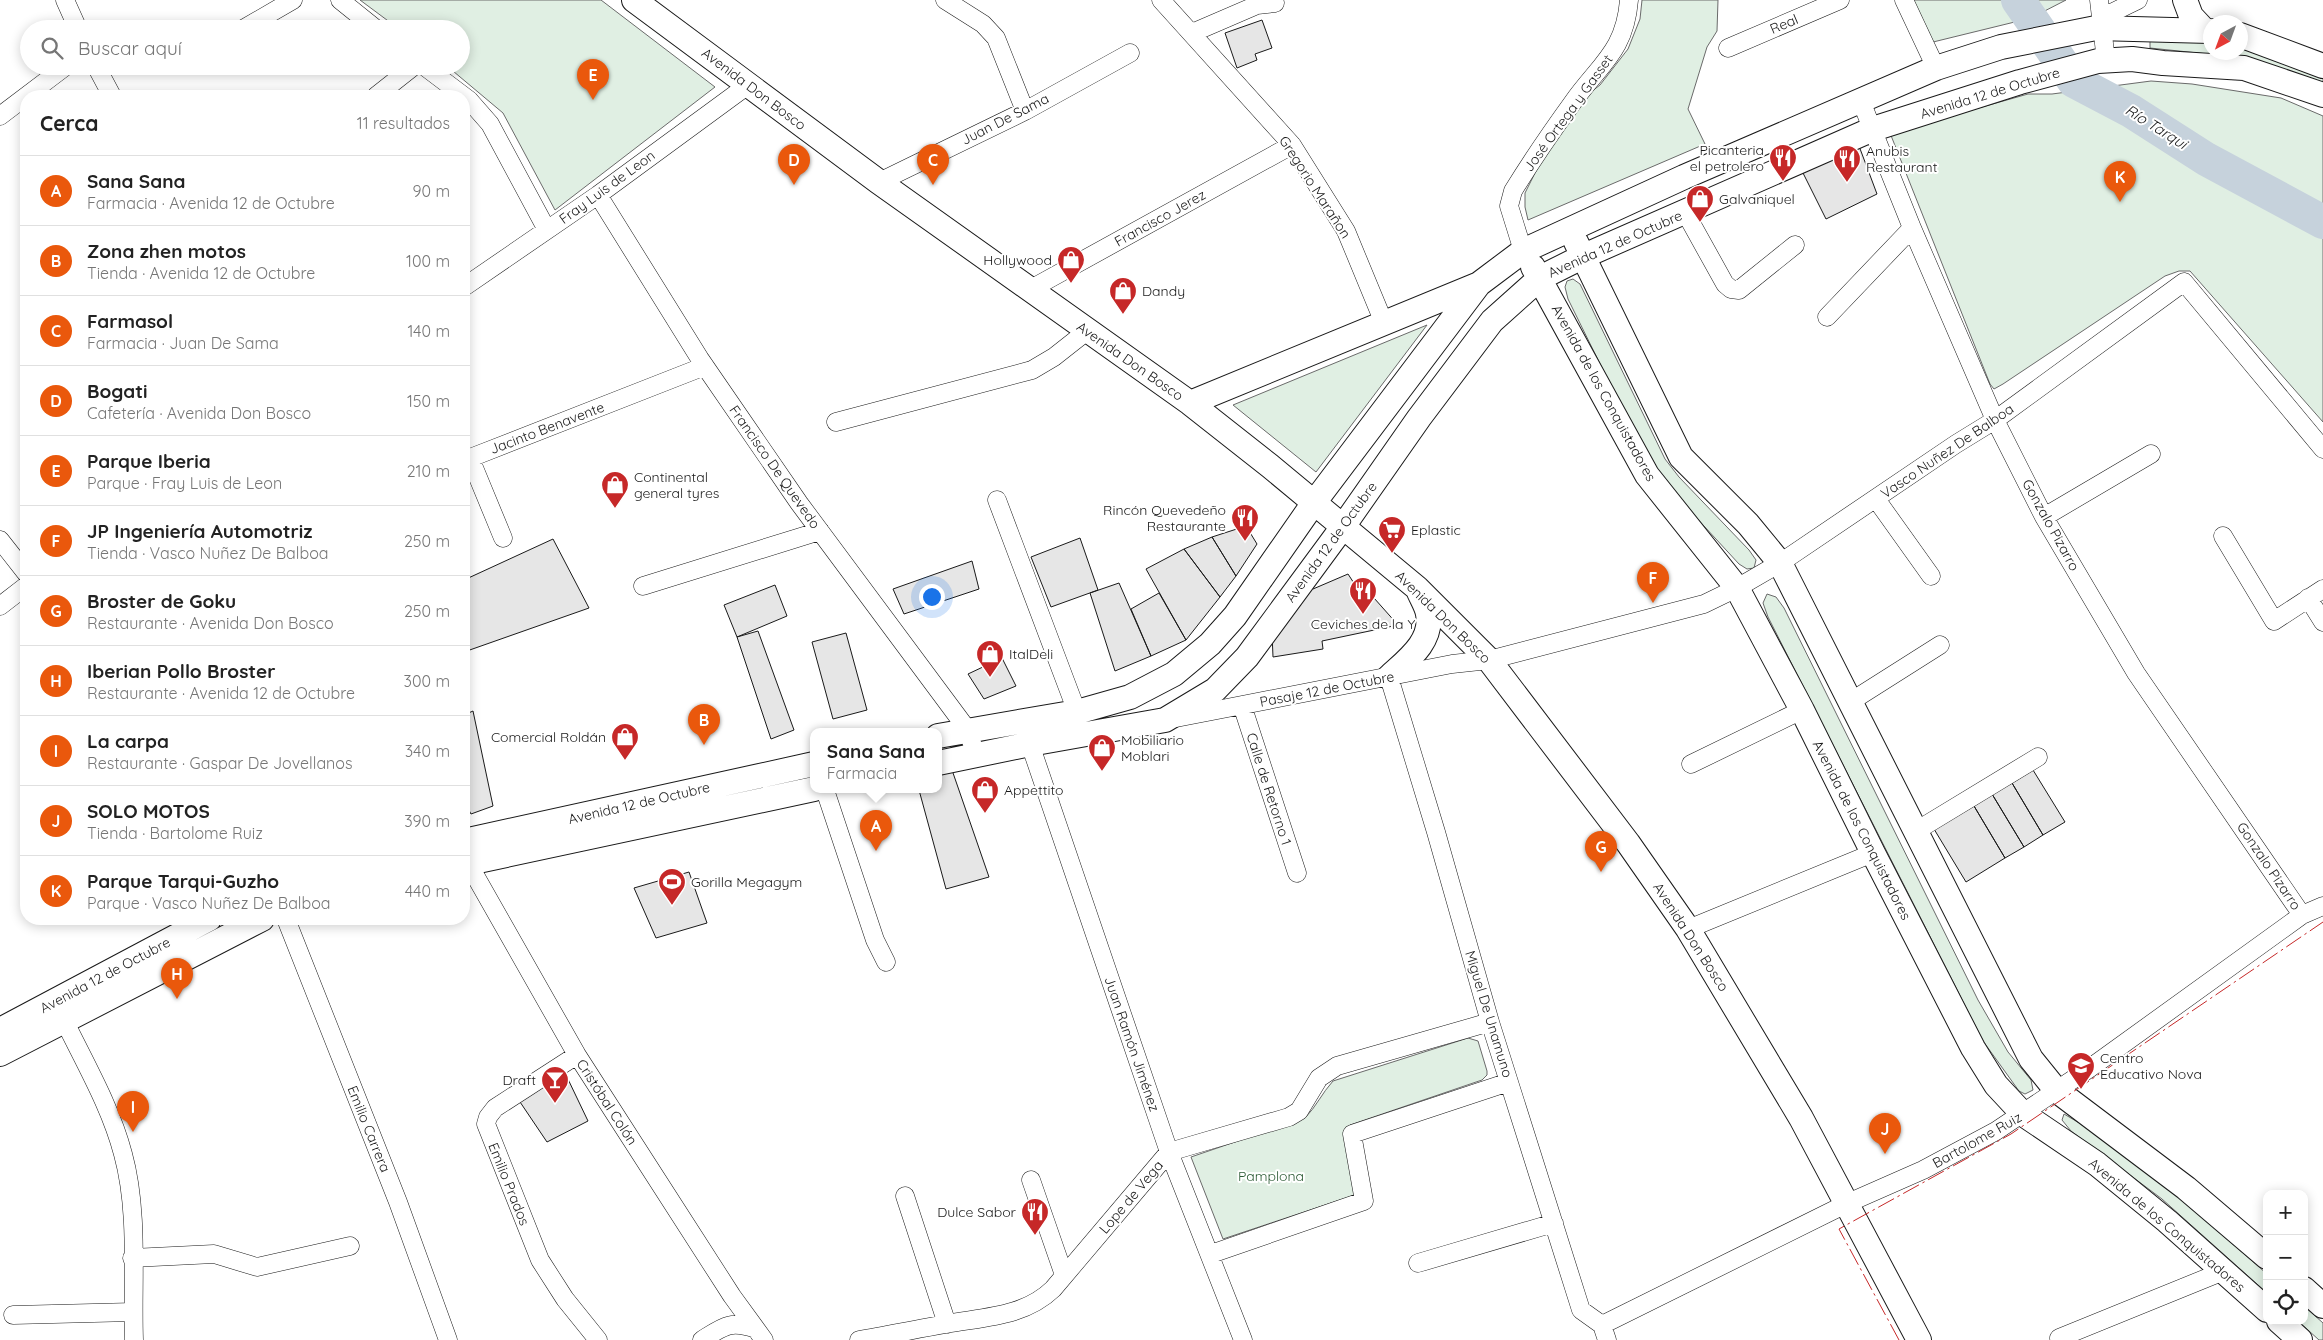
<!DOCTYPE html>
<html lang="es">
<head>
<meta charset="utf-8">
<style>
  :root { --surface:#fff; --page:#f6f6f6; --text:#222; --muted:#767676; --line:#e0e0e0; --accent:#ea580c }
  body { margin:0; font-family:Quicksand,sans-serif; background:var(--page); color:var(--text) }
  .controls { position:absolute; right:15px; bottom:15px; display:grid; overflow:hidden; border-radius:10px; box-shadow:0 2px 12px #0003 }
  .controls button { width:45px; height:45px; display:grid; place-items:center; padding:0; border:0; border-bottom:1px solid var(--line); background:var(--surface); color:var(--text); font:25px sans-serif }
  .compass { position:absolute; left:2203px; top:15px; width:45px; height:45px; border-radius:50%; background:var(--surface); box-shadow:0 2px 12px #0003; rotate:221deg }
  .you { position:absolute; left:931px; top:596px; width:18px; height:18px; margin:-12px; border:4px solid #fff; border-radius:50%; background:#1a73e8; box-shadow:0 0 0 8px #1a73e833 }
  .badge { display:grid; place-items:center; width:32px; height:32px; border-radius:50%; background:var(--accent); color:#fff; font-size:16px; font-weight:700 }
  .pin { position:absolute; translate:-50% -41px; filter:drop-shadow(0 1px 2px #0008) }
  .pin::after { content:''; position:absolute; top:26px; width:18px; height:15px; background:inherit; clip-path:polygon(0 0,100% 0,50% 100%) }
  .popup { position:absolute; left:810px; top:728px; width:132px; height:65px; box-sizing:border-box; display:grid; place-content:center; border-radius:10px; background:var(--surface); filter:drop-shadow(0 1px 4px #0005); font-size:16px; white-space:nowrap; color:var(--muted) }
  .popup b { font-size:19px; color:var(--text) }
  .popup::after { content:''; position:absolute; left:50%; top:100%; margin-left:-10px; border:10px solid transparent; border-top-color:var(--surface) }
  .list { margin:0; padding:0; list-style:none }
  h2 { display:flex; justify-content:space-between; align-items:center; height:65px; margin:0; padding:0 20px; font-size:21px }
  h2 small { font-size:16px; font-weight:400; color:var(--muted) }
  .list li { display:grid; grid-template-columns:32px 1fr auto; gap:15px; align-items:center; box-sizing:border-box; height:70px; padding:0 20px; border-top:1px solid var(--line) }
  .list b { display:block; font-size:19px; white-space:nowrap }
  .list p { margin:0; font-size:16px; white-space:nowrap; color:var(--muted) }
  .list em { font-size:16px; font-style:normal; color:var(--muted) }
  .icon { flex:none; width:28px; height:28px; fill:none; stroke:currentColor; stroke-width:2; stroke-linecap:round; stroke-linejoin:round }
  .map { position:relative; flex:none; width:2323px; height:1340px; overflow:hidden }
  .search { position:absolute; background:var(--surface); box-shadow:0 2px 12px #0003; left:20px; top:20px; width:450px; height:55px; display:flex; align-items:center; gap:12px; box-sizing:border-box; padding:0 18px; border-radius:28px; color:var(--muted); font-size:19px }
  .panel { position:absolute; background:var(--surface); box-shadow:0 2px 12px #0003; left:20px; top:90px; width:450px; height:835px; border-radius:20px }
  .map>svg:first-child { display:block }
</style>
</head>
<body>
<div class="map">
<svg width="2323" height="1340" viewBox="0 0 2323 1340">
  <rect width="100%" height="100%" fill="#fff"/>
  <path fill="#e0efe3" stroke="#6a6a6a" d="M360,0H601L715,87L555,210L503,113L447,66H461V29H399Z
    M1642,0H1718L1717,31L1707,47L1688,109L1705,144L1528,220L1525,207V193L1549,145L1583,98L1600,85L1628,49L1640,19Z
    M1911,0H2066L2031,18L1929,43Z
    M2150,38L2210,41V52H2240L2241,45L2323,72V94L2246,58L2150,48Z
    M2151,81L2192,84L2281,98L2323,116V422L2190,271H2179L2165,276L2003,384L1994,389L1990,384L1890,133L2028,94H2052Z
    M1573,279L1580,284L1665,459L1679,477L1749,550L1756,560L1754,568L1747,569L1739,564L1668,487L1640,445L1568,299L1565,287L1567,281Z
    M1427,325L1316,472L1233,405Z
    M1767,594L1776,597L1784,608L1978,1000L2008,1052L2031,1080L2033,1090L2025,1094L2019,1091L1983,1041L1768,617L1763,603Z
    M1468,1038L1478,1041L1487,1071V1075L1482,1080L1350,1125L1345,1131L1355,1195L1223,1239L1191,1157L1305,1118C1316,1107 1322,1093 1333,1081Z
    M2064,1114L2105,1138L2171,1190L2267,1274V1293L2162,1199L2071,1131L2062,1120Z
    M2304,1306L2323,1323V1340H2319L2298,1321H2304Z"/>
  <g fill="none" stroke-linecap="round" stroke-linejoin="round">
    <path stroke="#c6d2dc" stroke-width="34" d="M2018,0L2074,81L2131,111L2206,159L2323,222"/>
  </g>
  <path fill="#e6e6e6" stroke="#1a1a1a" d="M1262,20L1272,48L1255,54L1257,60L1237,68L1225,33Z
    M1859,146L1877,194L1826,219L1803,173Z
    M1246,526L1257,544L1236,576L1212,537Z
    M1212,537L1236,576L1220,597L1184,549Z
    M1080,538L1098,590L1051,607L1031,557Z
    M553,539L589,608L464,652V580Z
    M1184,549L1220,597L1186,640L1146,569Z
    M972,561L979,589L904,614L893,589Z
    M1348,574L1365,600L1374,598L1398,625L1322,641L1323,649L1273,657L1272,633L1310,584L1313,589Z
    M1119,583L1151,656L1115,671L1090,593Z
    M775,585L787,616L737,637L724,605Z
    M1159,593L1186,640L1151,656L1131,609Z
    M758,631L794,730L771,739L737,637Z
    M846,633L867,710L833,719L812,642Z
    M1002,658L1016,686L984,699L968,674Z
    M473,711L493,806L471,814L464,801V715Z
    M952,770L989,877L946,889L919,790H938V773Z
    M2033,770L2065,822L2043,835L2012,783Z
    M2012,783L2043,835L2024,847L1992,794Z
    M1992,794L2024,847L2005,858L1974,806Z
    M1974,806L2005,858L1966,882L1934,829Z
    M689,872L707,923L656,938L634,888Z
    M566,1075L588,1121L547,1142L518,1099Z"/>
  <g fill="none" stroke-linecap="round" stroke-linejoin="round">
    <defs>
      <path id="minor" d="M65,0L78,29
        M340,0L376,29
        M945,0L983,24L996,38L1025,111
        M1161,0L1292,145L1346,231L1384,323
        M1904,0L1936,68
        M2099,0L2106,61
        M2101,18L2138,0
        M243,29L293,0
        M1192,33L1257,5L1275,3
        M1728,48L1840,0
        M96,66L112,96
        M424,66L469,100L490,124L547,230
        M376,96L414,66
        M1861,101L1912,228L1995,420L2044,517L2136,673L2302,915
        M0,116L66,66
        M879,182L1025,111L1130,53
        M598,195L700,359L799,503L967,729L976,755
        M1685,212L1725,284L1731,289L1739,290L1795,245
        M1523,251L1509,206L1513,191C1532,160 1552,131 1573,102C1600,64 1625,51 1629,0
        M464,287L598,195L748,85
        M1029,290L1292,145
        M1827,317L1912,228
        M836,422L1032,370L1054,357L1087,331
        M1876,499L1931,576
        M997,500L1077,712
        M2044,517L2151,454
        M2223,536L2274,621L2323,589
        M503,538L470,458L705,366
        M0,540L26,573
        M643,586L820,531
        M2308,598L2323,622
        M0,606L26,586
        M1389,677L1436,832L1490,1022L1581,1310L1602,1325L1607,1340
        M1850,702L1940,645
        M1242,705L1297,873
        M1176,718L1452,664L1489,660L1704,604L1737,588L1780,563L1956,444L1995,420L2184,282L2323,449
        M1030,744L1169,1152L1243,1340
        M1691,764L1802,710
        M825,790L875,940L886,962
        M1916,831L2038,757
        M464,856L577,1055L732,1296L764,1340
        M286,919L398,1202L448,1340
        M1688,929L1873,853
        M65,1022C86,1065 111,1108 123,1154C139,1212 132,1280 134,1340
        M577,1055L495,1108L488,1117L486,1124L540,1260L565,1299L598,1340
        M1031,1180L1064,1275
        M905,1196L947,1324
        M1211,1254L1364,1201L1352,1134L1509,1082
        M132,1258L214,1254L257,1267L350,1246
        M1418,1263L1554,1223
        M13,1315L133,1312
        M1602,1325L1848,1203L1923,1170L1996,1131L2090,1068L2302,915L2323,906
        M2059,1338L2224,1271
        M702,1340C724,1326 730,1320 756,1329
        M859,1340C888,1335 917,1329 946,1324C984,1317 1024,1317 1053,1289L1169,1152L1289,1117L1299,1111L1319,1078L1337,1066L1490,1022"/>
      <path id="secondary" d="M634,0L879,182L1190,403L1270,466L1417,588L1489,660L1628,843L1688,929L1801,1118L1919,1340
        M2185,0L2191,16L2205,31
        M2240,35L2323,66
        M1576,242L1681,457L1748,524L1780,563L2031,1059L2056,1090L2186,1188L2267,1257
        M1533,267L1647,475L1737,588L1802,710L1873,853L1973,1048L1996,1085L2023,1114L2097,1164L2167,1221L2267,1310
        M1190,403L1479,284
        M1389,677C1406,661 1433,642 1428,614C1427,607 1422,599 1419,592
        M938,736L1077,712L1130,697L1174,674L1210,644L1235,616L1313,504L1479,284L1523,251L1684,177L1936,68L2001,47L2096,28L2210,31
        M938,763L1030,744L1165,720L1215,690L1247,657L1342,528L1419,418L1492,321L1540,278L1584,256L1873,129L2020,82L2098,61L2132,59L2163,63L2244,68L2323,95
        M464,841L814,764
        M464,864L814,789
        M0,1030L209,919
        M0,1054L262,919
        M2304,1289L2323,1306
        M2279,1321L2300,1340"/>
    </defs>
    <use href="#minor" stroke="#1a1a1a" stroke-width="19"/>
    <use href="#secondary" stroke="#1a1a1a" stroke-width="26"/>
    <use href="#minor" stroke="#fff" stroke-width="18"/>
    <use href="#secondary" stroke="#fff" stroke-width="24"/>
    <path stroke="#c62828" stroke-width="1" stroke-dasharray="18 4 2.5 4" stroke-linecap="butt" d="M1899,1340L1839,1229L2011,1134L2323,922"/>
  </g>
  <defs>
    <symbol id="restaurant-pin" viewBox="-11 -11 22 30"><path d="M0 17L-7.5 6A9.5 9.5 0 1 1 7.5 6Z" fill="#c62828" stroke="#fff"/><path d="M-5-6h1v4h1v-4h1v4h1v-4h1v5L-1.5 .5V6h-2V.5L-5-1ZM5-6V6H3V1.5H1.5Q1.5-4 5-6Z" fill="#fff"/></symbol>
    <symbol id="shop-pin" viewBox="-11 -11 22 30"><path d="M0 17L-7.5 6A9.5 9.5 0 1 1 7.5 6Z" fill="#c62828" stroke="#fff"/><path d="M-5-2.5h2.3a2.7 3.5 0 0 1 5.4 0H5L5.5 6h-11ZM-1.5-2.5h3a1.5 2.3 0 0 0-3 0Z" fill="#fff"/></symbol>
    <symbol id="supermarket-pin" viewBox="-11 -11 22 30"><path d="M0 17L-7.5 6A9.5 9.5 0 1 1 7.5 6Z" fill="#c62828" stroke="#fff"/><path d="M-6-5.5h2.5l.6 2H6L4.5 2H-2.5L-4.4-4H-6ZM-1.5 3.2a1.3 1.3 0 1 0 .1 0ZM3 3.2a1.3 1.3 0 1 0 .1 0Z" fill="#fff"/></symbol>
    <symbol id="stadium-pin" viewBox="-11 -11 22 30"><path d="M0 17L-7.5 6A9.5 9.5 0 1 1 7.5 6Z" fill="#c62828" stroke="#fff"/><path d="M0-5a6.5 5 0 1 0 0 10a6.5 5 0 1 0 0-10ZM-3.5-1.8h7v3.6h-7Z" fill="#fff"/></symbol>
    <symbol id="school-pin" viewBox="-11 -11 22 30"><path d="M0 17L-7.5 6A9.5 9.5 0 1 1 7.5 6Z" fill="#c62828" stroke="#fff"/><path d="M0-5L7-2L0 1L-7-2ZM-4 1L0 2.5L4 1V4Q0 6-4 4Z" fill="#fff"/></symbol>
    <symbol id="bar-pin" viewBox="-11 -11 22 30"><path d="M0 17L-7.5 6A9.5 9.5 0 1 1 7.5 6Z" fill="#c62828" stroke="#fff"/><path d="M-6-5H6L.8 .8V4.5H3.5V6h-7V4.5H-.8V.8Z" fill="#fff"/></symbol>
  </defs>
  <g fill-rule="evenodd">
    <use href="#restaurant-pin" x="1767" y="142" width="32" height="43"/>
    <use href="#restaurant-pin" x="1831" y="143" width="32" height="43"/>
    <use href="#shop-pin" x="1684" y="183" width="32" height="43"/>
    <use href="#shop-pin" x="1055" y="244" width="32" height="43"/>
    <use href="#shop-pin" x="1107" y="275" width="32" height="43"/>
    <use href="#shop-pin" x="599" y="469" width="32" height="43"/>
    <use href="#restaurant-pin" x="1229" y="502" width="32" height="43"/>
    <use href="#supermarket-pin" x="1376" y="514" width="32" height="43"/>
    <use href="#restaurant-pin" x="1347" y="575" width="32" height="43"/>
    <use href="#shop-pin" x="974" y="638" width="32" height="43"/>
    <use href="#shop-pin" x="609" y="721" width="32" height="43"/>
    <use href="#shop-pin" x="1086" y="732" width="32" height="43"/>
    <use href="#shop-pin" x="969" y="774" width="32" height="43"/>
    <use href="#stadium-pin" x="656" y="866" width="32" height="43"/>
    <use href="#school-pin" x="2065" y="1050" width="32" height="43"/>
    <use href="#bar-pin" x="539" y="1064" width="32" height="43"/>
    <use href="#restaurant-pin" x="1019" y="1196" width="32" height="43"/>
  </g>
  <g text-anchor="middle" stroke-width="4" stroke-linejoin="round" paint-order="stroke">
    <g font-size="14" fill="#1a1a1a" stroke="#fff">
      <text transform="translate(1784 24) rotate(-23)" y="5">Real</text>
      <text transform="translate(754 89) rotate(37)" y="5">Avenida Don Bosco</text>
      <text transform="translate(1990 93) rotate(-17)" y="5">Avenida 12 de Octubre</text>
      <text transform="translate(1568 113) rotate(-54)" y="5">José Ortega y Gasset</text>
      <text transform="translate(1005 119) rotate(-27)" y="5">Juan De Sama</text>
      <text transform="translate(607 187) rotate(-36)" y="5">Fray Luis de Leon</text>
      <text transform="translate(1315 187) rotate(57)" y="5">Gregorio Marañon</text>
      <text transform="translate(1160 218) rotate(-29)" y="5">Francisco Jerez</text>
      <text transform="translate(1615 244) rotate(-24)" y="5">Avenida 12 de Octubre</text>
      <text transform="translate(1130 361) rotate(35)" y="5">Avenida Don Bosco</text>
      <text transform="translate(1604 393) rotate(61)" y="5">Avenida de los Conquistadores</text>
      <text transform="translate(547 428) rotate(-21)" y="5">Jacinto Benavente</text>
      <text transform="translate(1947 451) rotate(-34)" y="5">Vasco Nuñez De Balboa</text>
      <text transform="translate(775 467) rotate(55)" y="5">Francisco De Quevedo</text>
      <text transform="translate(2051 525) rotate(61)" y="5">Gonzalo Pizarro</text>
      <text transform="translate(1331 542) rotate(-54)" y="5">Avenida 12 de Octubre</text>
      <text transform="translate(1443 617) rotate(44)" y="5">Avenida Don Bosco</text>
      <text transform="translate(1327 689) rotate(-11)" y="5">Pasaje 12 de Octubre</text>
      <text transform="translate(1269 789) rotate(72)" y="5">Calle de Retorno 1</text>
      <text transform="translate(639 803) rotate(-13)" y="5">Avenida 12 de Octubre</text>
      <text transform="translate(1862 830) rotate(63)" y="5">Avenida de los Conquistadores</text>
      <text transform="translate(2269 866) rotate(56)" y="5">Gonzalo Pizarro</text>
      <text transform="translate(1691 937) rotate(57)" y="5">Avenida Don Bosco</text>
      <text transform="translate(105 975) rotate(-28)" y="5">Avenida 12 de Octubre</text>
      <text transform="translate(1489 1014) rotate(73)" y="5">Miguel De Unamuno</text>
      <text transform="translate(1132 1044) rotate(71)" y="5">Juan Ramón Jiménez</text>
      <text transform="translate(607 1102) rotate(57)" y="5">Cristóbal Colón</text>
      <text transform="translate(369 1129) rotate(68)" y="5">Emilio Carrera</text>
      <text transform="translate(1977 1140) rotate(-29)" y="5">Bartolome Ruiz</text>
      <text transform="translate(509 1184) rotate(68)" y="5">Emilio Prados</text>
      <text transform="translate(1131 1197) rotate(-50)" y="5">Lope de Vega</text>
      <text transform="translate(2167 1225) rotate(40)" y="5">Avenida de los Conquistadores</text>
    </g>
    <g font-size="14" fill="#1a1a1a" stroke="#fff" text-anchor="start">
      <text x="1764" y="155" text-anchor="end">Picanteria<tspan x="1764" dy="16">el petrolero</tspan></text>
      <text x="1866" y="156">Anubis<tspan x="1866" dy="16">Restaurant</tspan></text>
      <text x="1719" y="204">Galvaniquel</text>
      <text x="1052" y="265" text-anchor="end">Hollywood</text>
      <text x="1142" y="296">Dandy</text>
      <text x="634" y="482">Continental<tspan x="634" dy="16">general tyres</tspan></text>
      <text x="1226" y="515" text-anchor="end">Rincón Quevedeño<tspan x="1226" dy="16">Restaurante</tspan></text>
      <text x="1411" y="535">Eplastic</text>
      <text x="1363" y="629" text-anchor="middle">Ceviches de la Y</text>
      <text x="1009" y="659">ItalDeli</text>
      <text x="606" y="742" text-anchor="end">Comercial Roldán</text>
      <text x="1121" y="745">Mobiliario<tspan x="1121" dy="16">Moblari</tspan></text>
      <text x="1004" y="795">Appettito</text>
      <text x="691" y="887">Gorilla Megagym</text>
      <text x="2100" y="1063">Centro<tspan x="2100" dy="16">Educativo Nova</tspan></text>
      <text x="536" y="1085" text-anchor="end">Draft</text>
      <text x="1016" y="1217" text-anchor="end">Dulce Sabor</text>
    </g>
    <g font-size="14" fill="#2b5a34" stroke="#fff">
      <text x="1271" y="1181">Pamplona</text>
    </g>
    <g font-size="15" font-style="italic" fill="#1a1a1a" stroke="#fff">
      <text transform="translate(2156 127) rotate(32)" y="5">Río Tarqui</text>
    </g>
  </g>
</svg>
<div class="controls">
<button>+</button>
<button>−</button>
<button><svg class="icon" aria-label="locate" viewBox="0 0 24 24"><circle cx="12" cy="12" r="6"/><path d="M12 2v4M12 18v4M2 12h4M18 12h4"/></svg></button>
</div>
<svg class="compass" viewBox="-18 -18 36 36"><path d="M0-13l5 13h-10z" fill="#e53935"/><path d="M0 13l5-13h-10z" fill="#767676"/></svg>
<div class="you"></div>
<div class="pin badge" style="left:876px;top:851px">A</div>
<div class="popup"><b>Sana Sana</b>Farmacia</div>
<div class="pin badge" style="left:704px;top:745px">B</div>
<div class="pin badge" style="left:933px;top:185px">C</div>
<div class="pin badge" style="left:794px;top:185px">D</div>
<div class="pin badge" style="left:593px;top:100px">E</div>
<div class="pin badge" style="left:1653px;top:603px">F</div>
<div class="pin badge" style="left:1601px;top:872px">G</div>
<div class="pin badge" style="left:177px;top:999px">H</div>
<div class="pin badge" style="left:133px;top:1132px">I</div>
<div class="pin badge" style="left:1885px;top:1154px">J</div>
<div class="pin badge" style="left:2120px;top:202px">K</div>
<div class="search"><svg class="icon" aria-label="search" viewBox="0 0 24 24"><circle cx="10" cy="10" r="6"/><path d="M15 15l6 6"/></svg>Buscar aquí</div>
<section class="panel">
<h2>Cerca<small>11 resultados</small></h2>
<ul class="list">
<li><span class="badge">A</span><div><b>Sana Sana</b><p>Farmacia · Avenida 12 de Octubre</p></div><em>90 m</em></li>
<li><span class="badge">B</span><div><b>Zona zhen motos</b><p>Tienda · Avenida 12 de Octubre</p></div><em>100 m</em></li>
<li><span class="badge">C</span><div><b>Farmasol</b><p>Farmacia · Juan De Sama</p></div><em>140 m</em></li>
<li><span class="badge">D</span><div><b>Bogati</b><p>Cafetería · Avenida Don Bosco</p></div><em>150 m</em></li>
<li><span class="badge">E</span><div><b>Parque Iberia</b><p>Parque · Fray Luis de Leon</p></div><em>210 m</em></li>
<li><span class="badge">F</span><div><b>JP Ingeniería Automotriz</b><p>Tienda · Vasco Nuñez De Balboa</p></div><em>250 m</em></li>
<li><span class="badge">G</span><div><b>Broster de Goku</b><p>Restaurante · Avenida Don Bosco</p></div><em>250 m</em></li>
<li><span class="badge">H</span><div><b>Iberian Pollo Broster</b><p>Restaurante · Avenida 12 de Octubre</p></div><em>300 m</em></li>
<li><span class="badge">I</span><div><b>La carpa</b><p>Restaurante · Gaspar De Jovellanos</p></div><em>340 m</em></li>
<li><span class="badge">J</span><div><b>SOLO MOTOS</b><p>Tienda · Bartolome Ruiz</p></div><em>390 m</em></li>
<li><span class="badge">K</span><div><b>Parque Tarqui-Guzho</b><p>Parque · Vasco Nuñez De Balboa</p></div><em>440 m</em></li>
</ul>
</section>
</div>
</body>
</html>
